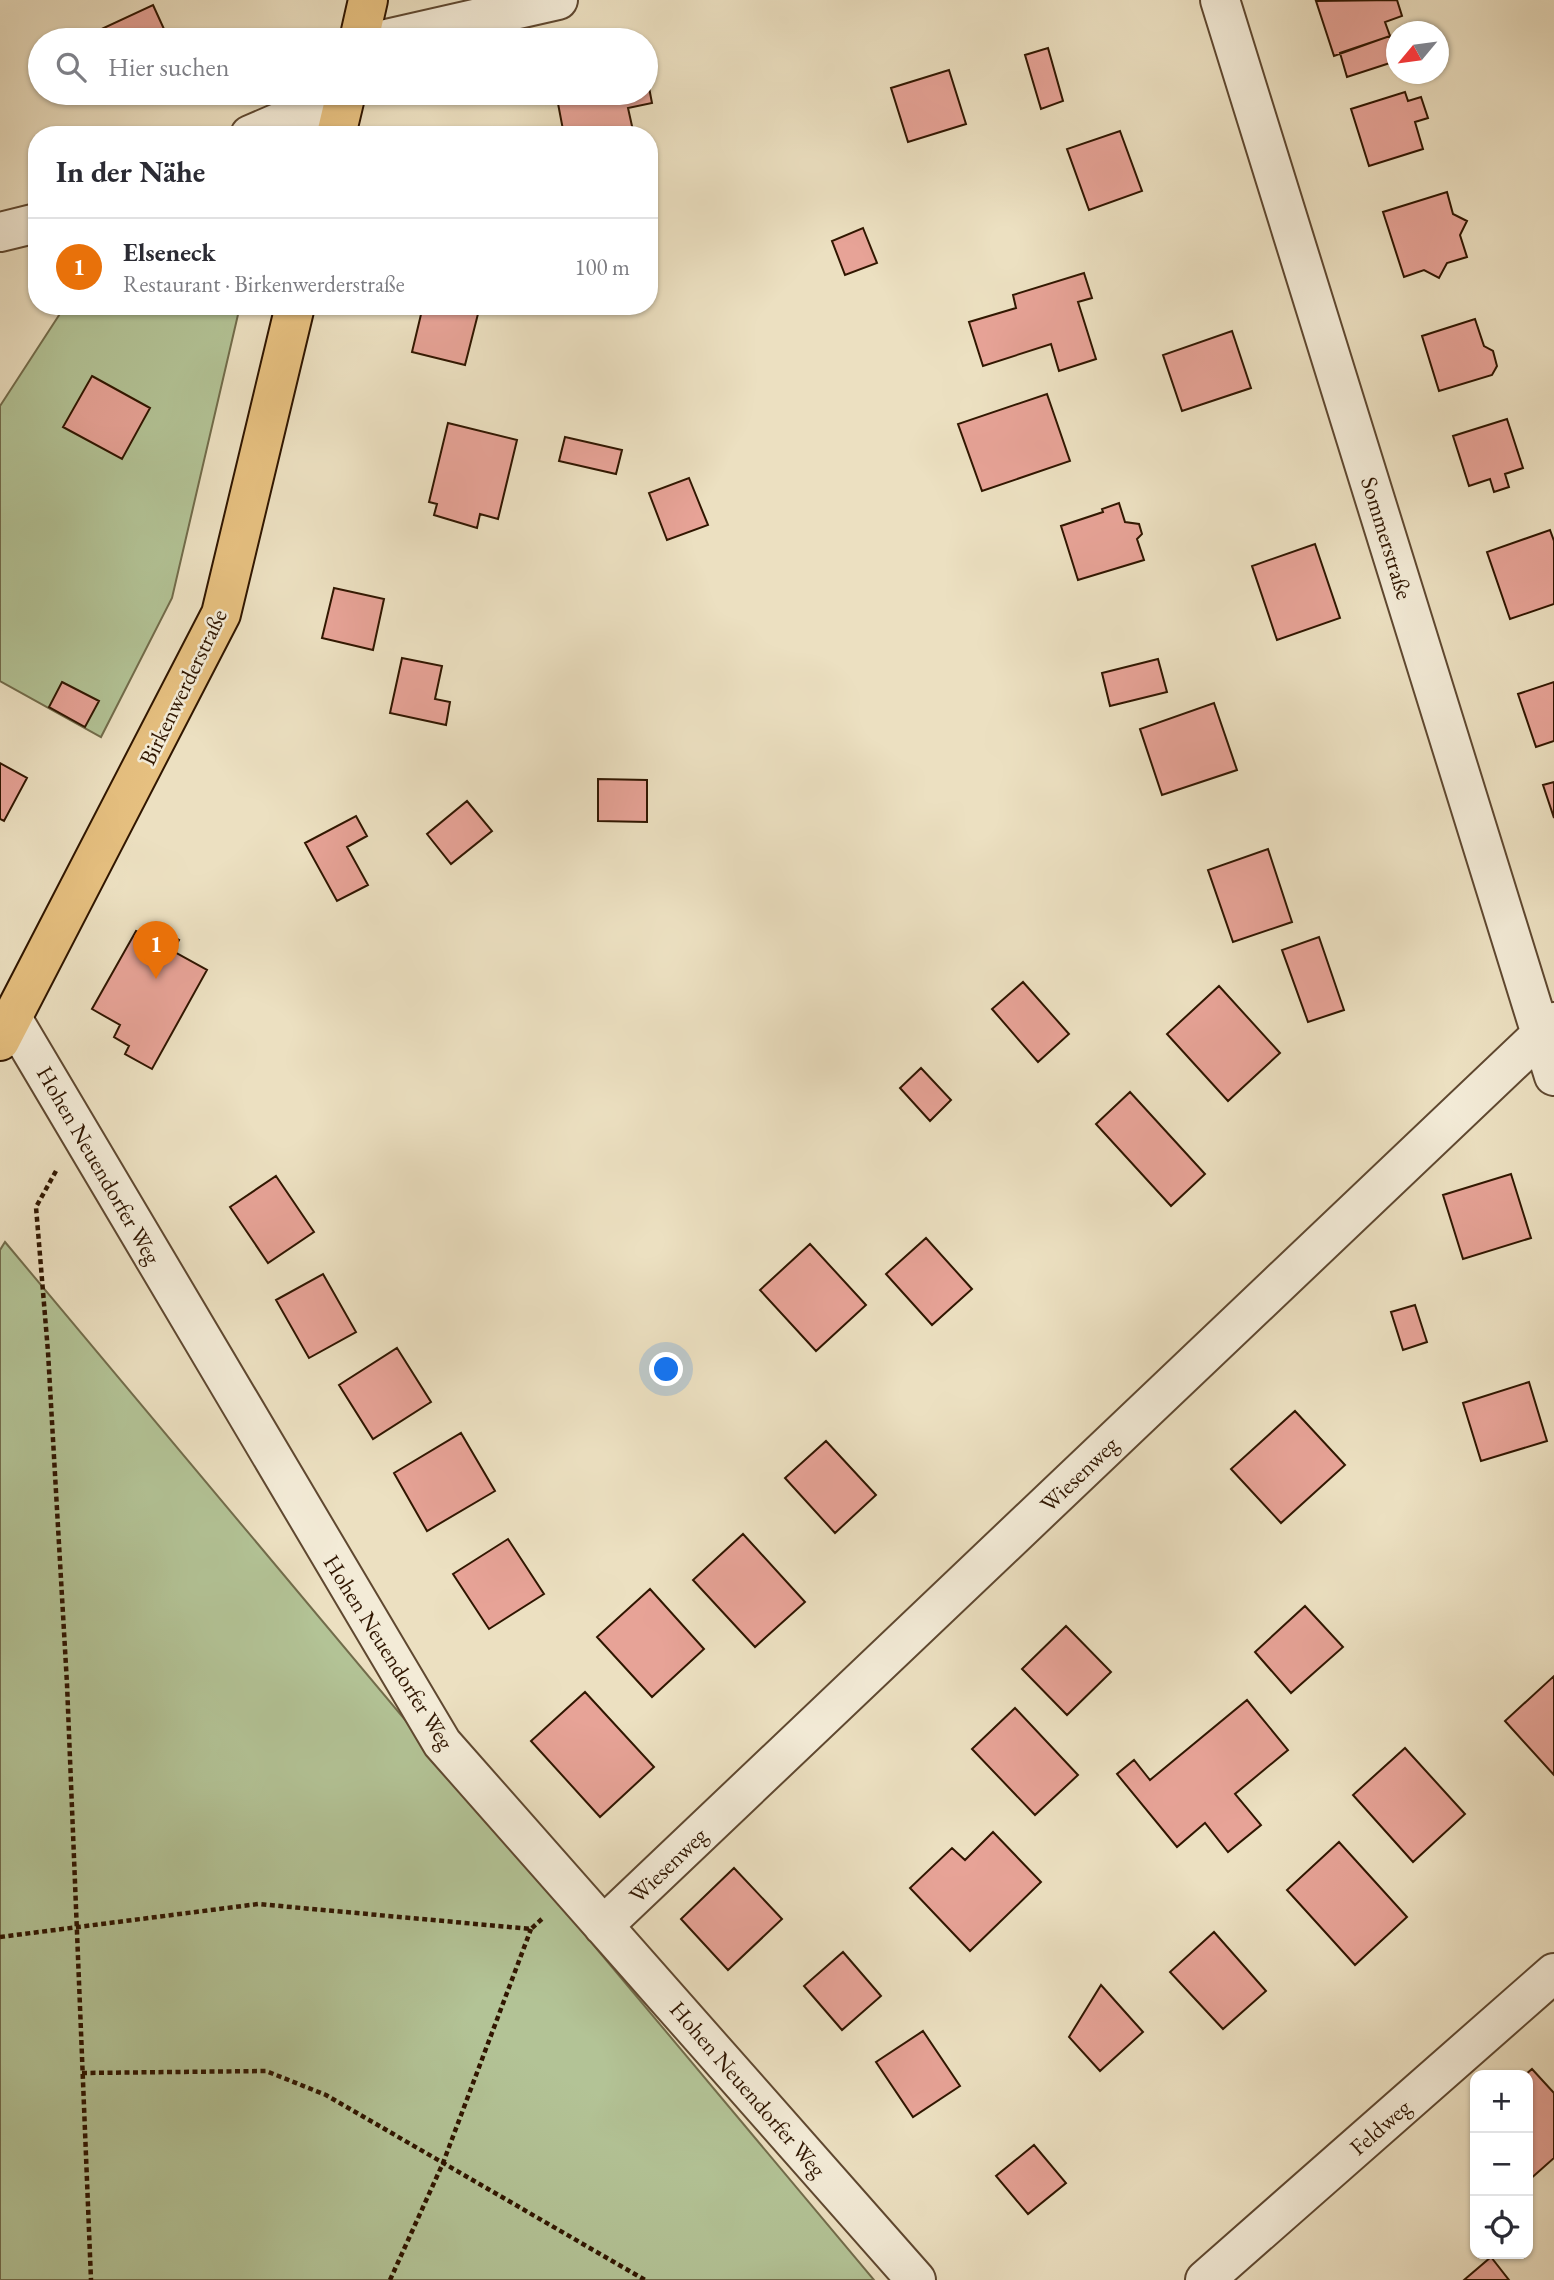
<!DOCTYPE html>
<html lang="de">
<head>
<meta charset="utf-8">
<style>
  :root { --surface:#fff; --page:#f2f2f3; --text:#2b2b33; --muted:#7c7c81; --line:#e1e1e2; --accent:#0f766e }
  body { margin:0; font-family:"EB Garamond",serif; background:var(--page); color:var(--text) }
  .controls { position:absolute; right:21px; bottom:21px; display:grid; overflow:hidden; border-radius:14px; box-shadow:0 2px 5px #0004 }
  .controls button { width:63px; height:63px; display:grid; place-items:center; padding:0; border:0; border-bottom:2px solid var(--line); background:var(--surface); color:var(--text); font:35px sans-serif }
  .compass { position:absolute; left:1386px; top:21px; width:63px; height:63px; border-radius:50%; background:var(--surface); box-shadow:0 2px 5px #0004; rotate:241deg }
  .you { position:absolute; left:667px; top:1370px; width:24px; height:24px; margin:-18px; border:5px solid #fff; border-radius:50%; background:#1a73e8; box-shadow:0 0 0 10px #1a73e833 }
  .badge { display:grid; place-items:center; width:46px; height:46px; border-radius:50%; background:var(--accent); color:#fff; font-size:23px; font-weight:700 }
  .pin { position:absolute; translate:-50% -58px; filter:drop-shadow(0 2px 4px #0008) }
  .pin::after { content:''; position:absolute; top:37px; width:24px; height:21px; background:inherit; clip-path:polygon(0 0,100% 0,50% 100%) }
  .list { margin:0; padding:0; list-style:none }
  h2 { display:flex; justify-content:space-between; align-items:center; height:91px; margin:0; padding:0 28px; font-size:30px }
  h2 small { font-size:23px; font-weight:400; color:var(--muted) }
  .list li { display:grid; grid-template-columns:46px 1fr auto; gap:21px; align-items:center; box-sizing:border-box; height:98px; padding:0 28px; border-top:2px solid var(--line) }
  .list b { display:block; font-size:26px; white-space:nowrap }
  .list p { margin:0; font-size:23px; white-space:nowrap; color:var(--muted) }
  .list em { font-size:23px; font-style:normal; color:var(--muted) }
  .icon { flex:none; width:38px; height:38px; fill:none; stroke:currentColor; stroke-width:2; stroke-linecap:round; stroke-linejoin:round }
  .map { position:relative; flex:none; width:1554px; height:2280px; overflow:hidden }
  .search { position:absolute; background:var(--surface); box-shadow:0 2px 5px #0004; left:28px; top:28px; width:630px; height:77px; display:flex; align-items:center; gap:18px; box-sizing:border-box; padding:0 24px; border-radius:38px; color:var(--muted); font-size:26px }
  .panel { position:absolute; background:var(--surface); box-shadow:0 2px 5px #0004; left:28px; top:126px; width:630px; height:189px; border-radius:28px }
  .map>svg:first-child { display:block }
</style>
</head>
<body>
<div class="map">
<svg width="1554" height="2280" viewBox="0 0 1554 2280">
  <rect width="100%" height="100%" fill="#ece0c1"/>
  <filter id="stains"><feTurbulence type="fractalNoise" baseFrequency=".00286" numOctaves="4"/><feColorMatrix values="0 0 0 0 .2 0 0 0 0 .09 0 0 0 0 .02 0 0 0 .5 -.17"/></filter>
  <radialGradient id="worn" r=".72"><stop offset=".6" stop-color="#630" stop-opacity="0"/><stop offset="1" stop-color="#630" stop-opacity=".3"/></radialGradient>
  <path fill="#b3c396" stroke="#726c4b" stroke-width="2" d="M65,306H240L172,598L101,737L0,681V406Z
    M5,1242L874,2280H0V1250Z"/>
  <path fill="#e7a397" stroke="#301600" stroke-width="2" d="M1397,0L1402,16L1385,22L1390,36L1334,56L1316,1Z
    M153,5L169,40H98L95,32Z
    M1390,36L1396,61L1347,77L1340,53Z
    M1048,48L1063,101L1041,109L1025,55Z
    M949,70L966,124L908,142L891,88Z
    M646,72L652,103L628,108L634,135H564L556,93H646Z
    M1405,92L1408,101L1421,97L1428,118L1415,122L1423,149L1369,166L1351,109Z
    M1120,131L1142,191L1089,210L1067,149Z
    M1447,192L1453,214L1467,221L1460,235L1467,257L1447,263L1439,278L1424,270L1404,277L1383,212Z
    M863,228L877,263L845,275L832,241Z
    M1084,273L1092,298L1078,302L1096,359L1059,371L1051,344L983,366L969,322L1016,308L1013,295Z
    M423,306H480L465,365L412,352Z
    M1475,319L1484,346L1493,351L1497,366L1492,375L1439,391L1422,336Z
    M1232,331L1251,388L1182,411L1163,355Z
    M92,376L150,408L122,459L63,427Z
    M1047,394L1070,461L982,491L958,424Z
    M1507,419L1523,468L1505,474L1509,487L1494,492L1490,479L1469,486L1453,436Z
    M448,423L517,440L498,519L480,514L477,528L434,515L437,504L429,502Z
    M565,437L622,450L616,474L559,461Z
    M689,478L708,525L667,540L649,493Z
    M1119,503L1125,522L1139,524L1142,534L1137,539L1144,560L1078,580L1061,526L1103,512L1102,509Z
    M1550,530L1554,541V604L1510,619L1487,552Z
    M1315,544L1340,618L1277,640L1252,566Z
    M334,588L384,599L373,650L322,638Z
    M402,658L442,666L435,699L450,702L446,725L390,713Z
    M1158,659L1167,692L1110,706L1102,673Z
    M62,682L99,701L85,727L49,707Z
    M1554,682V741L1536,747L1518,694Z
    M1214,703L1237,770L1162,795L1140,729Z
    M0,763L27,778L4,821L0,819Z
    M598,779L647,780V822L598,821Z
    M1554,782V818L1543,785Z
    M467,801L492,831L451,864L427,834Z
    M356,816L367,836L347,847L368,885L337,901L305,843Z
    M1268,849L1292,922L1233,942L1208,870Z
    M136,931L160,944L166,933L179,940L173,951L207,970L152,1069L125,1054L129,1046L114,1037L120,1025L92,1009Z
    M1319,937L1344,1010L1308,1022L1282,950Z
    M1023,982L1069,1034L1038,1062L992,1009Z
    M1219,986L1280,1053L1228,1101L1167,1034Z
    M921,1068L951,1100L930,1121L900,1088Z
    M1130,1092L1205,1174L1171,1206L1096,1124Z
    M1511,1174L1531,1238L1463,1259L1443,1195Z
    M276,1176L314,1232L268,1263L230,1207Z
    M926,1238L972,1289L932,1325L886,1274Z
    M810,1244L866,1305L816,1351L760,1290Z
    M323,1274L356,1332L309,1358L276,1300Z
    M1415,1305L1427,1342L1403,1350L1391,1312Z
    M397,1348L431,1402L373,1439L339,1385Z
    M1529,1382L1547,1441L1481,1461L1463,1403Z
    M1295,1411L1345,1465L1281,1523L1231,1469Z
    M461,1433L495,1491L427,1531L394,1473Z
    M826,1441L876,1495L835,1533L785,1478Z
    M743,1534L805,1602L755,1647L693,1580Z
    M508,1539L544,1594L489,1629L453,1574Z
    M650,1589L704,1649L652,1697L597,1637Z
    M1305,1606L1343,1647L1291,1693L1255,1652Z
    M1066,1626L1111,1672L1067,1715L1022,1669Z
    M1554,1676V1775L1505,1721Z
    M585,1692L654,1767L600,1817L531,1741Z
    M1247,1700L1288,1750L1235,1794L1261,1825L1228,1852L1205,1823L1177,1847L1117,1774L1134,1760L1150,1780Z
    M1015,1708L1078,1775L1035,1815L972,1749Z
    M1405,1748L1465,1814L1413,1862L1353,1795Z
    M993,1832L1041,1882L970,1951L910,1888L952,1848L965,1860Z
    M1339,1842L1407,1917L1355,1965L1287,1890Z
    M734,1868L782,1919L728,1970L681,1919Z
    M1214,1932L1266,1991L1223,2029L1170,1972Z
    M843,1952L881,1996L842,2030L804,1986Z
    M1101,1985L1143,2032L1100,2071L1069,2037Z
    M923,2031L960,2086L913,2117L876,2062Z
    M1532,2069L1554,2093V2158L1528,2181V2075H1525Z
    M1034,2145L1066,2183L1028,2214L996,2176Z
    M1491,2257L1509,2280H1464Z"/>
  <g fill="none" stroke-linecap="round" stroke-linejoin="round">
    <defs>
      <path id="street" d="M1220,0L1554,1076
        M382,40L558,0
        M250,135L345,94
        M0,232L37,223
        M12,1018L442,1743L916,2280
        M603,1926L1554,1022
        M1205,2280L1554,1973"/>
      <path id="primary" d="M359,40L368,0
        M336,135L346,93
        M0,1041L221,614L295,306"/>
    </defs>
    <use href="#street" stroke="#5f4830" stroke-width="42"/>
    <use href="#primary" stroke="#301600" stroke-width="42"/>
    <path stroke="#301600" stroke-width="4.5" stroke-dasharray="5 3.5" stroke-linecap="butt" d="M56,1171L36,1207L48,1352L67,1684L91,2280
      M0,1937L258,1904L531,1929L544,1917
      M82,2073L266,2071L326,2095L645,2280
      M390,2280L443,2163L531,1929"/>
    <use href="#street" stroke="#f3ebd7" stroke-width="38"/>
    <use href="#primary" stroke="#e6c080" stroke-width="38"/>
  </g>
  <g text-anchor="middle" stroke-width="5" stroke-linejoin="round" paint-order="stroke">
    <g font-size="23" fill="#301600" stroke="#f3ebd7">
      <text transform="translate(1387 538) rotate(73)" y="8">Sommerstraße</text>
      <text transform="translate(183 687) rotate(-64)" y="8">Birkenwerderstraße</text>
      <text transform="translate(99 1165) rotate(60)" y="8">Hohen Neuendorfer Weg</text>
      <text transform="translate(1079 1474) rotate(-44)" y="8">Wiesenweg</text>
      <text transform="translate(389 1652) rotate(58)" y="8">Hohen Neuendorfer Weg</text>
      <text transform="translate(668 1865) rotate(-44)" y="8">Wiesenweg</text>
      <text transform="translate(748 2089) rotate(49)" y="8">Hohen Neuendorfer Weg</text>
      <text transform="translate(1380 2127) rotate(-41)" y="8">Feldweg</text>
    </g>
  </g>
  <rect width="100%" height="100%" filter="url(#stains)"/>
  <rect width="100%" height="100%" fill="url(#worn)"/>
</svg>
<div class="controls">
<button>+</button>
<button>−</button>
<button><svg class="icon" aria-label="locate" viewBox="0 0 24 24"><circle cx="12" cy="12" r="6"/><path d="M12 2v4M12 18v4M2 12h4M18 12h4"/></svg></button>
</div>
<svg class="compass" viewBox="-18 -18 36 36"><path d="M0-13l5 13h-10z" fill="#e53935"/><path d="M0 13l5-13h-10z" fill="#7c7c81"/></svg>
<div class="you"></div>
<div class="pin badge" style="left:156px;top:979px;background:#e8710a">1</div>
<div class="search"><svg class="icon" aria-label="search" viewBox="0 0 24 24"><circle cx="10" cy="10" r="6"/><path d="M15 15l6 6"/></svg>Hier suchen</div>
<section class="panel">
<h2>In der Nähe<small></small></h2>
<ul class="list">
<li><span class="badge" style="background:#e8710a">1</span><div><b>Elseneck</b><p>Restaurant · Birkenwerderstraße</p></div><em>100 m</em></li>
</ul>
</section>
</div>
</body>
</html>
